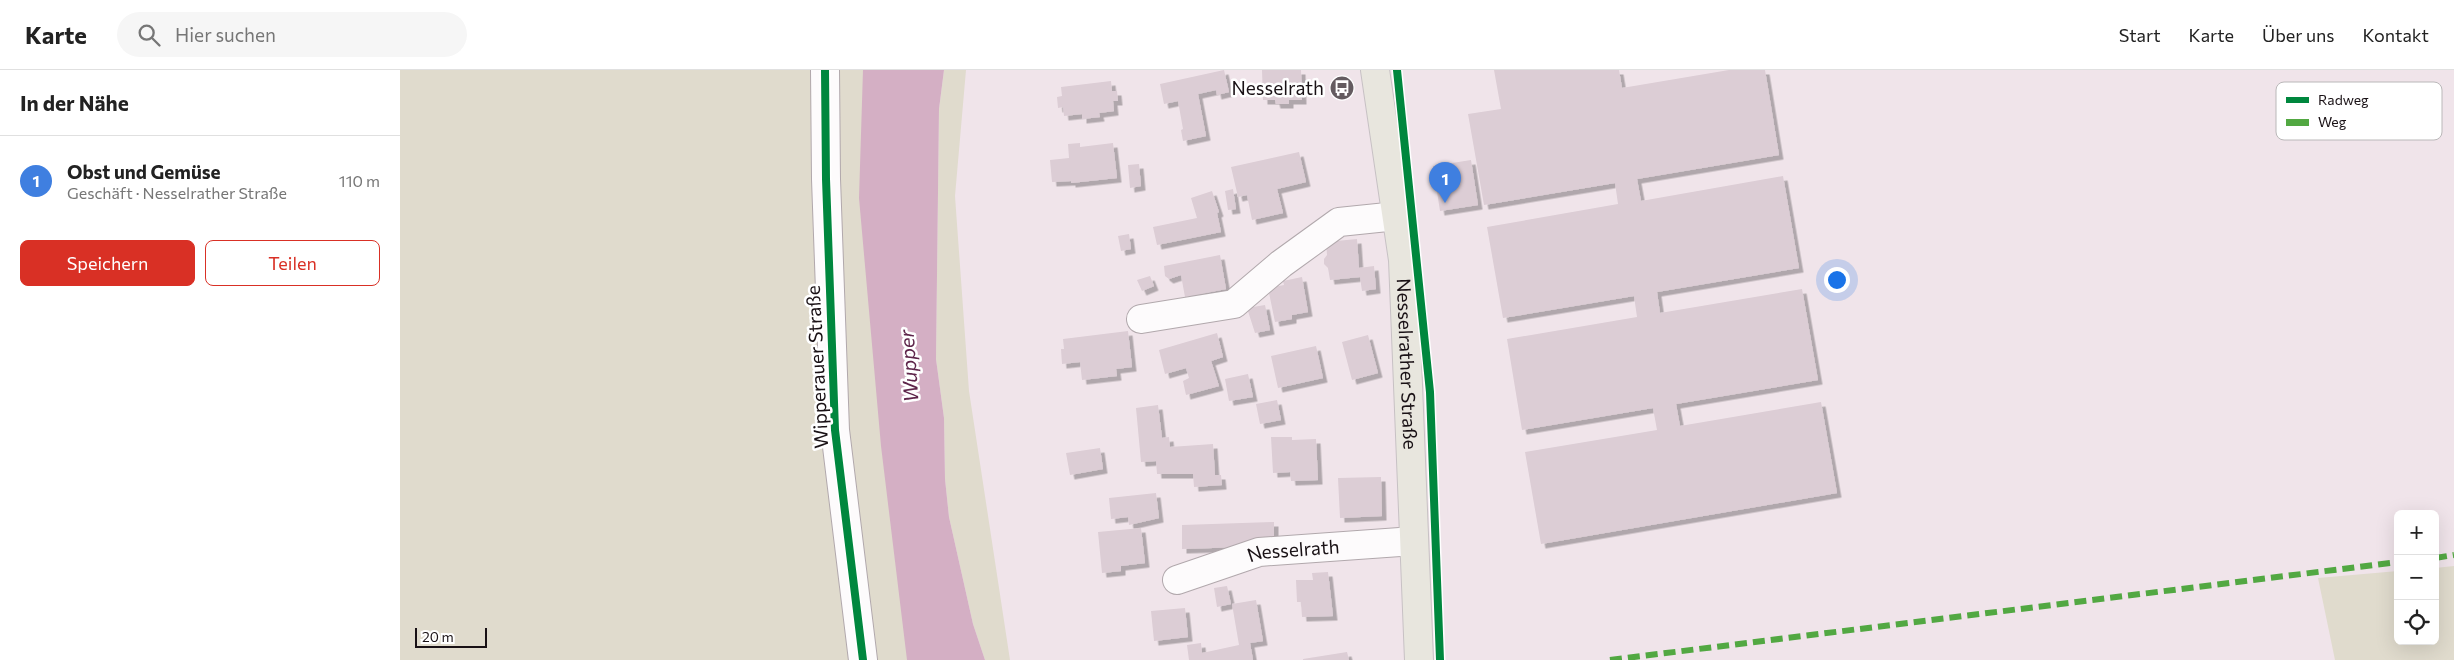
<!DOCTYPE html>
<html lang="de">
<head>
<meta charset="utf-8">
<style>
  :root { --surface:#fff; --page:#f6f6f6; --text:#222; --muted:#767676; --line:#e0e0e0; --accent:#d93025 }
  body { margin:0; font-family:Commissioner,sans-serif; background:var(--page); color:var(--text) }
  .controls { position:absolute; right:15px; bottom:15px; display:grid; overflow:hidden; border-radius:8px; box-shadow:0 5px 20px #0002 }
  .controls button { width:45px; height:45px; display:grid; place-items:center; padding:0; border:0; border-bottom:1px solid var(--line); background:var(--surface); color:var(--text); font:25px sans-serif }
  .scale { position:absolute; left:15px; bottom:12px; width:72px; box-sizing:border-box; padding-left:5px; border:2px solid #191115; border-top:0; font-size:14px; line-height:18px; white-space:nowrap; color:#191115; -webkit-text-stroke:4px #fff; paint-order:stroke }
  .you { position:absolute; left:1436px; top:209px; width:18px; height:18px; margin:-12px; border:4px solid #fff; border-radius:50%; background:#1a73e8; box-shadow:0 0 0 8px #1a73e833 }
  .badge { display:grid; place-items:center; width:32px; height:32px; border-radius:50%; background:var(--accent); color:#fff; font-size:16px; font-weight:700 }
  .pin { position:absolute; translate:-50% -41px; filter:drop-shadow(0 1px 2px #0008) }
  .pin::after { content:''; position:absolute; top:26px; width:18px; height:15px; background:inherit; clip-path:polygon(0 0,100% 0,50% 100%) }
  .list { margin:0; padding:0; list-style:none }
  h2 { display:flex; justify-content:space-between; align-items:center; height:65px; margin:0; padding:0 20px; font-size:21px }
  h2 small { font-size:16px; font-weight:400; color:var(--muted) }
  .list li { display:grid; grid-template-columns:32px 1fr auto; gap:15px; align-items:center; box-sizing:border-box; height:90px; padding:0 20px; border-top:1px solid var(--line) }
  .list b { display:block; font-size:19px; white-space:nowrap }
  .list p { margin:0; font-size:16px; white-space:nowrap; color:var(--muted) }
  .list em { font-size:16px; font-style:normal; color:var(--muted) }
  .actions { display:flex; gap:10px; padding:15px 20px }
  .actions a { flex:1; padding:11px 0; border:1px solid var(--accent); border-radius:8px; text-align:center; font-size:18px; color:var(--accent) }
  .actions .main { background:var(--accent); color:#fff }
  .icon { flex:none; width:28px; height:28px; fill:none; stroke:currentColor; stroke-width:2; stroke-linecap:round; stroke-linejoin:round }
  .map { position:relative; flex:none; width:2054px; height:590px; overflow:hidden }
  header { display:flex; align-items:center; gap:30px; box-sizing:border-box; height:70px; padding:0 25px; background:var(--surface); border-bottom:1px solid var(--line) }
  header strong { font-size:24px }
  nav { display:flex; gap:28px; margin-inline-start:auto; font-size:18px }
  .search { width:350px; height:45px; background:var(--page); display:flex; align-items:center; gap:12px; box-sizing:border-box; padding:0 18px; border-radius:28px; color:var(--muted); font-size:19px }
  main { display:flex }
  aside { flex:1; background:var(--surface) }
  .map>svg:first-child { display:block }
</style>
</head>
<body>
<header>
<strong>Karte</strong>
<div class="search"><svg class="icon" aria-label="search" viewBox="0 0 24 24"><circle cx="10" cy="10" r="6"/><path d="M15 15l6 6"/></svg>Hier suchen</div>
<nav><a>Start</a><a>Karte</a><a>Über uns</a><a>Kontakt</a></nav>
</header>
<main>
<aside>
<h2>In der Nähe<small></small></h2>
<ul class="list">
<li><span class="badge" style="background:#3f7fe0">1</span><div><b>Obst und Gemüse</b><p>Geschäft · Nesselrather Straße</p></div><em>110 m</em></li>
</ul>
<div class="actions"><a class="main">Speichern</a><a>Teilen</a></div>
</aside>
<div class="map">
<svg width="2054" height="590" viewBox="0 0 2054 590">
  <defs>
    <filter id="shadow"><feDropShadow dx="4.5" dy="4.5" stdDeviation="0" flood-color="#0004"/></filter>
  </defs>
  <rect width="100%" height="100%" fill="#f0e4ea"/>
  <path fill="#e0dbcd" d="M0,0H477L520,590H0Z
    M544,0H566L555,126L569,321L610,590H585L573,554L549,447L545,409L544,348L536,289L539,39Z
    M2054,496V590H1935L1918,508L1998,501V571H2035V498Z"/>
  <path fill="#d4afc4" d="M463,0H544L539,39L536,289L544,348L545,409L549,447L573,554L585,590H507L481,376L459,128Z"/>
  <path fill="#dccdd5" filter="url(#shadow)" d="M824,0L829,22L817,25L816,20L798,24L806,66L783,71L781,60L783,59L778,31L764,34L760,14Z
    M862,0H901L902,30H889V34H876L875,30H863Z
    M1094,0H1219L1222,18L1329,0H1365L1379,85L1237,109L1241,131L1383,106L1399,198L1257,222L1260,243L1402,219L1418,310L1276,334L1280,356L1421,332L1437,423L1141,474L1125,382L1257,360L1253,338L1122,360L1107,269L1237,247L1234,226L1103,248L1087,157L1218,134L1215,113L1084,135L1068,44L1101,39Z
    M711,11L712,21H717L718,31H713L714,41L699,43L700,47L682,49V44L664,46L663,37L658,38L657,27L662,26L661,17Z
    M680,73V77L713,73L717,108L671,113V111L652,112L650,90L669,88L668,74Z
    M899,82L906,112L877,119L883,143L852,150L847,125L838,127L831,97Z
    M1071,90L1078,135L1040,141L1033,96Z
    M739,94L741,116L730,118L728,95Z
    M833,119L836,139L828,140L825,121Z
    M812,121L819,142L817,143L821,162L757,175L753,157L797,148L791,128Z
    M729,164L731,179L721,181L718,166Z
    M957,169L959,198L974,196L976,219L962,221L960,207L930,210L928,198L924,194V189L927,185L926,172Z
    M820,185L826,219L785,227L781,205L769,209L765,206L764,196Z
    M750,206L754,216L742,221L737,210Z
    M902,207L908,242L892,245V249L875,252L868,218L884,215L883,211Z
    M865,235L870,260L855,263L847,238Z
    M728,261L732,297L716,299L717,306L682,310L680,292L662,294L661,279H664L663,269Z
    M817,263L823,287L811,291L819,316L786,325L783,311L789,308L786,298L765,304L759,280Z
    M968,265L978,303L952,310L942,272Z
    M916,276L923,308L878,318L871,286Z
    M848,304L853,327L829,331L825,309Z
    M877,330L881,350L860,354L856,334Z
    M758,335L762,368L769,367L770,377L813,374L815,405H821L822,415L794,417L793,404H757L756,391L741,392L736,338Z
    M871,367H892V370L916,369L918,410L891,411L890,402L873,403Z
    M700,378L703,399L670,405L666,383Z
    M981,407L982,446L940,448L938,408Z
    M756,423L759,448L729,455L728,447L711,449L709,428Z
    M874,452V476L782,479V455Z
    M741,458L745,493L721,496V501L702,503L698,462Z
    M928,502L933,546L902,547L901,532H897L896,510H913L912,503Z
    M827,516L831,534L817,537L814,518Z
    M856,530L863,571L850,573L853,590H789L787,575L801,573L802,583L839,575L832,534Z
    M785,538L788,567L754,571L751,541Z
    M947,582L949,590H903V589Z"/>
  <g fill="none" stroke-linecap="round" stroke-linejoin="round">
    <defs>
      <g id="minor">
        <path d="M425,0L426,109L435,360L463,590"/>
        <path d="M741,249L834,234L881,194L939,152L997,146"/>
        <path id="s1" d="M777,510L859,482L1014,471"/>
      </g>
      <g id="major">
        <path id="s2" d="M975,0L1003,190L1019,590"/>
      </g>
    </defs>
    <use href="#minor" stroke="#b1a8ac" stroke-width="30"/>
    <use href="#major" stroke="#c7c1c4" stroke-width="30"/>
    <use href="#minor" stroke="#fdfbfc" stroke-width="28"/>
    <use href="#major" stroke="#e8e6de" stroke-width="28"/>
    <path stroke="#52a842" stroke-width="6" stroke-dasharray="12 6" stroke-linecap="butt" d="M2035,488L2054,485
      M1210,590L1998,492"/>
    <defs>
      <path id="cycleway" d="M425,0L426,109L435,360L463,590
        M997,0L1030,322L1040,590"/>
    </defs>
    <use href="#cycleway" stroke="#fff" stroke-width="11"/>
    <use href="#cycleway" stroke="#00873e" stroke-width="8"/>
  </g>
  <defs>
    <symbol id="bus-disc" viewBox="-11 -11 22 22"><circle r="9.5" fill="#645b60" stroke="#fff"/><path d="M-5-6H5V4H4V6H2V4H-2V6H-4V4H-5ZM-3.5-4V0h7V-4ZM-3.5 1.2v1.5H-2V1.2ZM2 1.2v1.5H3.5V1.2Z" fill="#fff"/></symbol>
  </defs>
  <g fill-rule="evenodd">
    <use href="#bus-disc" x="928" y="4" width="28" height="28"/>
  </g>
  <g text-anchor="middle" stroke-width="5" stroke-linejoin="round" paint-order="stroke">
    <g font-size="19" fill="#191115" stroke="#fff" text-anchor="end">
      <text x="924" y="25">Nesselrath</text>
    </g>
    <g font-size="19" fill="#191115" stroke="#fff">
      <text dy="7" stroke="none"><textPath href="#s2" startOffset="296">Nesselrather Straße</textPath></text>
      <text transform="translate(417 297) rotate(-93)" y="7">Wipperauer Straße</text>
      <text dy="7" stroke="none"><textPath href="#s1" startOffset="121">Nesselrath</textPath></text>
    </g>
    <g font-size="20" font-style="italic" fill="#5e244a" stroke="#fff">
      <text transform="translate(509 296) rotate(-94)" y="7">Wupper</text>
    </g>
  </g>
  <rect x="1876" y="12" width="166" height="58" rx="8" fill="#fff" stroke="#bab8b9" stroke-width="1"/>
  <rect x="1886" y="27" width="23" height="6" fill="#00873e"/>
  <rect x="1886" y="49" width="23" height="7" fill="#52a842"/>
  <g font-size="14" fill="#191115">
    <text x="1918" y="35">Radweg</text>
    <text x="1918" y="57">Weg</text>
  </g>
</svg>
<div class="controls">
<button>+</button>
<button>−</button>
<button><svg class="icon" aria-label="locate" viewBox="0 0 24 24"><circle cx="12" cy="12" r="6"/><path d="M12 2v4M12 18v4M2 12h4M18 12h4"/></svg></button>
</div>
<div class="scale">20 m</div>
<div class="you"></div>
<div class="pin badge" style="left:1045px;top:133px;background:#3f7fe0">1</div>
</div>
</main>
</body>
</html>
